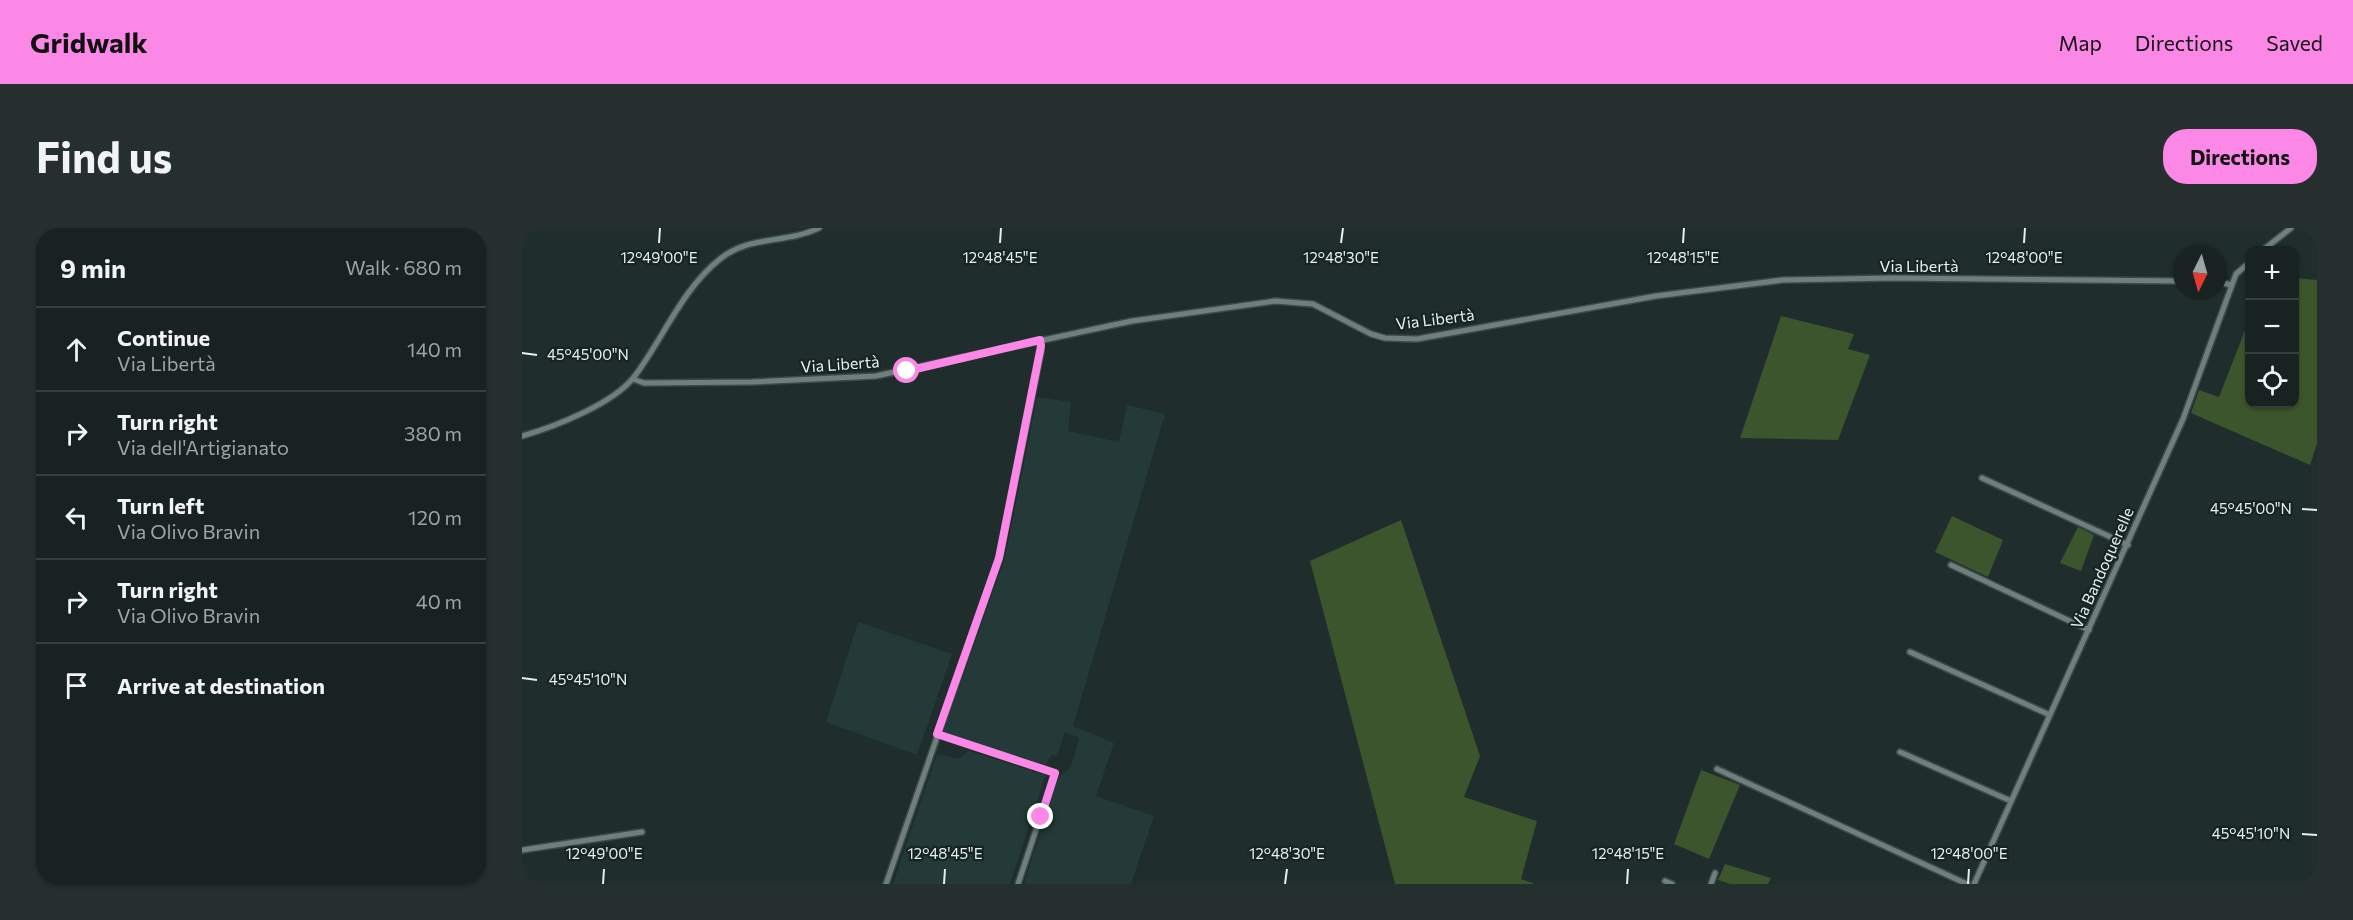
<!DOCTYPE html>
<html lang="en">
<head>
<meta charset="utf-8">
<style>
  :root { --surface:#172221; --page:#242f2e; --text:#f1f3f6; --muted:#9ea4a5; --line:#363f3f; --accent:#fb87e6 }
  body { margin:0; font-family:Commissioner,sans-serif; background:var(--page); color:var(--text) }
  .controls { position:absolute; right:18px; top:18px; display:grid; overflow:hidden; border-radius:12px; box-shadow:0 2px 4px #0004 }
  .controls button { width:54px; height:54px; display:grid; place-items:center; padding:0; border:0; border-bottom:2px solid var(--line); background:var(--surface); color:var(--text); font:30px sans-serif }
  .compass { position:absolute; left:1651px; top:18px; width:54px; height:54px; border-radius:50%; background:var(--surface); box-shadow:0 2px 4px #0004; rotate:185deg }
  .stop { position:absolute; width:18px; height:18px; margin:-14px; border:4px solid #fb87e6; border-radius:50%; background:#fff }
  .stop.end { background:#fb87e6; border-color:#fff; box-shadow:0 2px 6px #0008 }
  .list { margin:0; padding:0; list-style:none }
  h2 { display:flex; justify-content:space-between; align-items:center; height:78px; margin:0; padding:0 24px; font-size:26px }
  h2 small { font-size:20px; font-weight:400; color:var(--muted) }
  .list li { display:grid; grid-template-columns:39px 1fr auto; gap:18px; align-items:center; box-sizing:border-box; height:84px; padding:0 24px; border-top:2px solid var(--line) }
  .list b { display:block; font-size:22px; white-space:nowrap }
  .list p { margin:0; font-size:20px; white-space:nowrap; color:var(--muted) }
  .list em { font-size:20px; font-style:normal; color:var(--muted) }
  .icon { flex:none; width:33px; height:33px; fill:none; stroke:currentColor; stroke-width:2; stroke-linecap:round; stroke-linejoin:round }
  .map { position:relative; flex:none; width:1795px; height:656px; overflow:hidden; border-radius:24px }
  header { display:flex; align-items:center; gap:36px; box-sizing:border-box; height:84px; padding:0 30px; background:var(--accent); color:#111 }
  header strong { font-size:28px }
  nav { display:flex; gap:33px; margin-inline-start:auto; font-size:21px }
  .intro { display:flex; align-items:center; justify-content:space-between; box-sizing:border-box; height:144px; padding:0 36px }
  h1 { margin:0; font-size:42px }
  .button { padding:15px 27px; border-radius:24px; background:var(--accent); color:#111; font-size:21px; font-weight:700 }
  main { display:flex; gap:36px; padding:0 36px }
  aside { flex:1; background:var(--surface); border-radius:24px; box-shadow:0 2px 4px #0004 }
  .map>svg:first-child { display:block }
</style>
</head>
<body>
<header>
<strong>Gridwalk</strong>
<nav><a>Map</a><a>Directions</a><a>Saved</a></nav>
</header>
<div class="intro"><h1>Find us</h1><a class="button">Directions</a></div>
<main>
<aside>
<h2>9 min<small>Walk · 680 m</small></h2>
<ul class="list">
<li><svg class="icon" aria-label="ahead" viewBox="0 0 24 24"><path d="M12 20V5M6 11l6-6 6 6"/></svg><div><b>Continue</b><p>Via Libertà</p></div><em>140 m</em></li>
<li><svg class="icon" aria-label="right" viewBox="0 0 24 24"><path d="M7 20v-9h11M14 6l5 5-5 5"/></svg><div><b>Turn right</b><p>Via dell'Artigianato</p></div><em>380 m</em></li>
<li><svg class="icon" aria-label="left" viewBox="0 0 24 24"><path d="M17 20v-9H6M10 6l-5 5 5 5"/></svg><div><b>Turn left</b><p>Via Olivo Bravin</p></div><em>120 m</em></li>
<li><svg class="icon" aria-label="right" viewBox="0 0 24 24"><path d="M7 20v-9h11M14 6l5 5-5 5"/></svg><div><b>Turn right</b><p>Via Olivo Bravin</p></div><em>40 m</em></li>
<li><svg class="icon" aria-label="arrive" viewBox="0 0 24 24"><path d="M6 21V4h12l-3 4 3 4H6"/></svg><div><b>Arrive at destination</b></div></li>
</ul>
</aside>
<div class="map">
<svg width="1795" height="656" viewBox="0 0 1795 656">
  <rect width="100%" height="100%" fill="#1f2d2c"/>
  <path fill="#233a38" d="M515,169L549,174L546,203L597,214L605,177L643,186L551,498L592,515L574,568L632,588L609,656H502L535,551L549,539L557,510L543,504L535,528L529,527L524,537L421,505L483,330Z
    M336,394L430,426L395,527L304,494Z
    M447,523L524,547L488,656H371L415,526L436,531Z"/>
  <path fill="#3c552d" d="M1773,50L1795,52V216L1788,237L1669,185L1677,162L1697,169L1727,92L1728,176H1772Z
    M1259,88L1332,106L1326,121L1348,127L1316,212L1218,210Z
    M1430,288L1481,312L1466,349L1413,324Z
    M879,292L958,528L942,569L1015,593L999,651L1013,656H873L788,333Z
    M1556,299L1572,307L1559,343L1538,335Z
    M1179,542L1218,557L1187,631L1152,616Z
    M1203,636L1249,650L1246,656H1208L1196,652Z"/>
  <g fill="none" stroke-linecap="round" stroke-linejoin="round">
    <defs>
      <path id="street" d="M1741,22L1769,0
        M1696,54L1710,57
        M111,151L122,155L230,154L354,148L610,93L753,73L791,76L849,106L863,110L895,111L1134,68L1261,52L1372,50L1660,53
        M0,208C32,199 91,176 112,149C141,111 160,61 198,31C227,7 264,16 297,0
        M1460,250L1606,317
        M1429,337L1567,402
        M1388,424L1528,487
        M415,506L533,545L496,656
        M1378,524L1489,573
        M1195,541L1445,656
        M0,622L120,604
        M1143,653L1150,656
        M364,656L477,331L519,123L518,112
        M1189,656L1193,645
        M1452,656L1661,191L1714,46L1728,34"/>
    </defs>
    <use href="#street" stroke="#3d4a49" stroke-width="8"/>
    <use href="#street" stroke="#6f7f7e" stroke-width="5"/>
  </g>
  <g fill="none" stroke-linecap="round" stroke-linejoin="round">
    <path stroke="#fb87e6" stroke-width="8" d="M385,143L518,112L519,118L477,330L415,506L533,545L519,589"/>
  </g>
  <path fill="none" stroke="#e6efee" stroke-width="2" d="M137,15L138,0M478,15L479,0M819,15L821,0M1161,15L1162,0M1502,15L1503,0M0,125L15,127M1780,281L1795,282M0,450L15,452M1780,606L1795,607M81,656L82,641M422,656L423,641M763,656L765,641M1105,656L1106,641M1446,656L1447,641"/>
  <g text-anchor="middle" stroke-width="4.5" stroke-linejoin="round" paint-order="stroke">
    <g font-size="16" fill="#e6efee" stroke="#162423">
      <text x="1397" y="44">Via Libertà</text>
      <text transform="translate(913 91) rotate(-7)" y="6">Via Libertà</text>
      <text transform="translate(318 136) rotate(-4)" y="6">Via Libertà</text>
      <text transform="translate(1580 340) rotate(-66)" y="6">Via Bandoquerelle</text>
    </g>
  </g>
  <g font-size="15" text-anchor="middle" fill="#e6efee" stroke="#162423" stroke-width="4.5" stroke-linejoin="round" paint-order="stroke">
    <text x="137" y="35">12°49'00"E</text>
    <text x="478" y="35">12°48'45"E</text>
    <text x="819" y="35">12°48'30"E</text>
    <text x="1161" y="35">12°48'15"E</text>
    <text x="1502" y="35">12°48'00"E</text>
    <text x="66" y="132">45°45'00"N</text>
    <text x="1729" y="286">45°45'00"N</text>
    <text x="66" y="457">45°45'10"N</text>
    <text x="1729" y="611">45°45'10"N</text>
    <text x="82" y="631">12°49'00"E</text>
    <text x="423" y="631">12°48'45"E</text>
    <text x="765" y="631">12°48'30"E</text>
    <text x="1106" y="631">12°48'15"E</text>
    <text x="1447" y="631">12°48'00"E</text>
  </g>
</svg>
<div class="controls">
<button>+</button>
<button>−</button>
<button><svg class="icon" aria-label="locate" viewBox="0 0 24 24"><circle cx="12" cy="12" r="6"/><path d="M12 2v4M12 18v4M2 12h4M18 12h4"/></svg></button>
</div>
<svg class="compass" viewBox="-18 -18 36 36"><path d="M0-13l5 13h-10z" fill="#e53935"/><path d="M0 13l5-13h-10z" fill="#9ea4a5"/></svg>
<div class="stop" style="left:385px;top:143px"></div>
<div class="stop end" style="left:519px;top:589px"></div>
</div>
</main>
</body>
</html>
